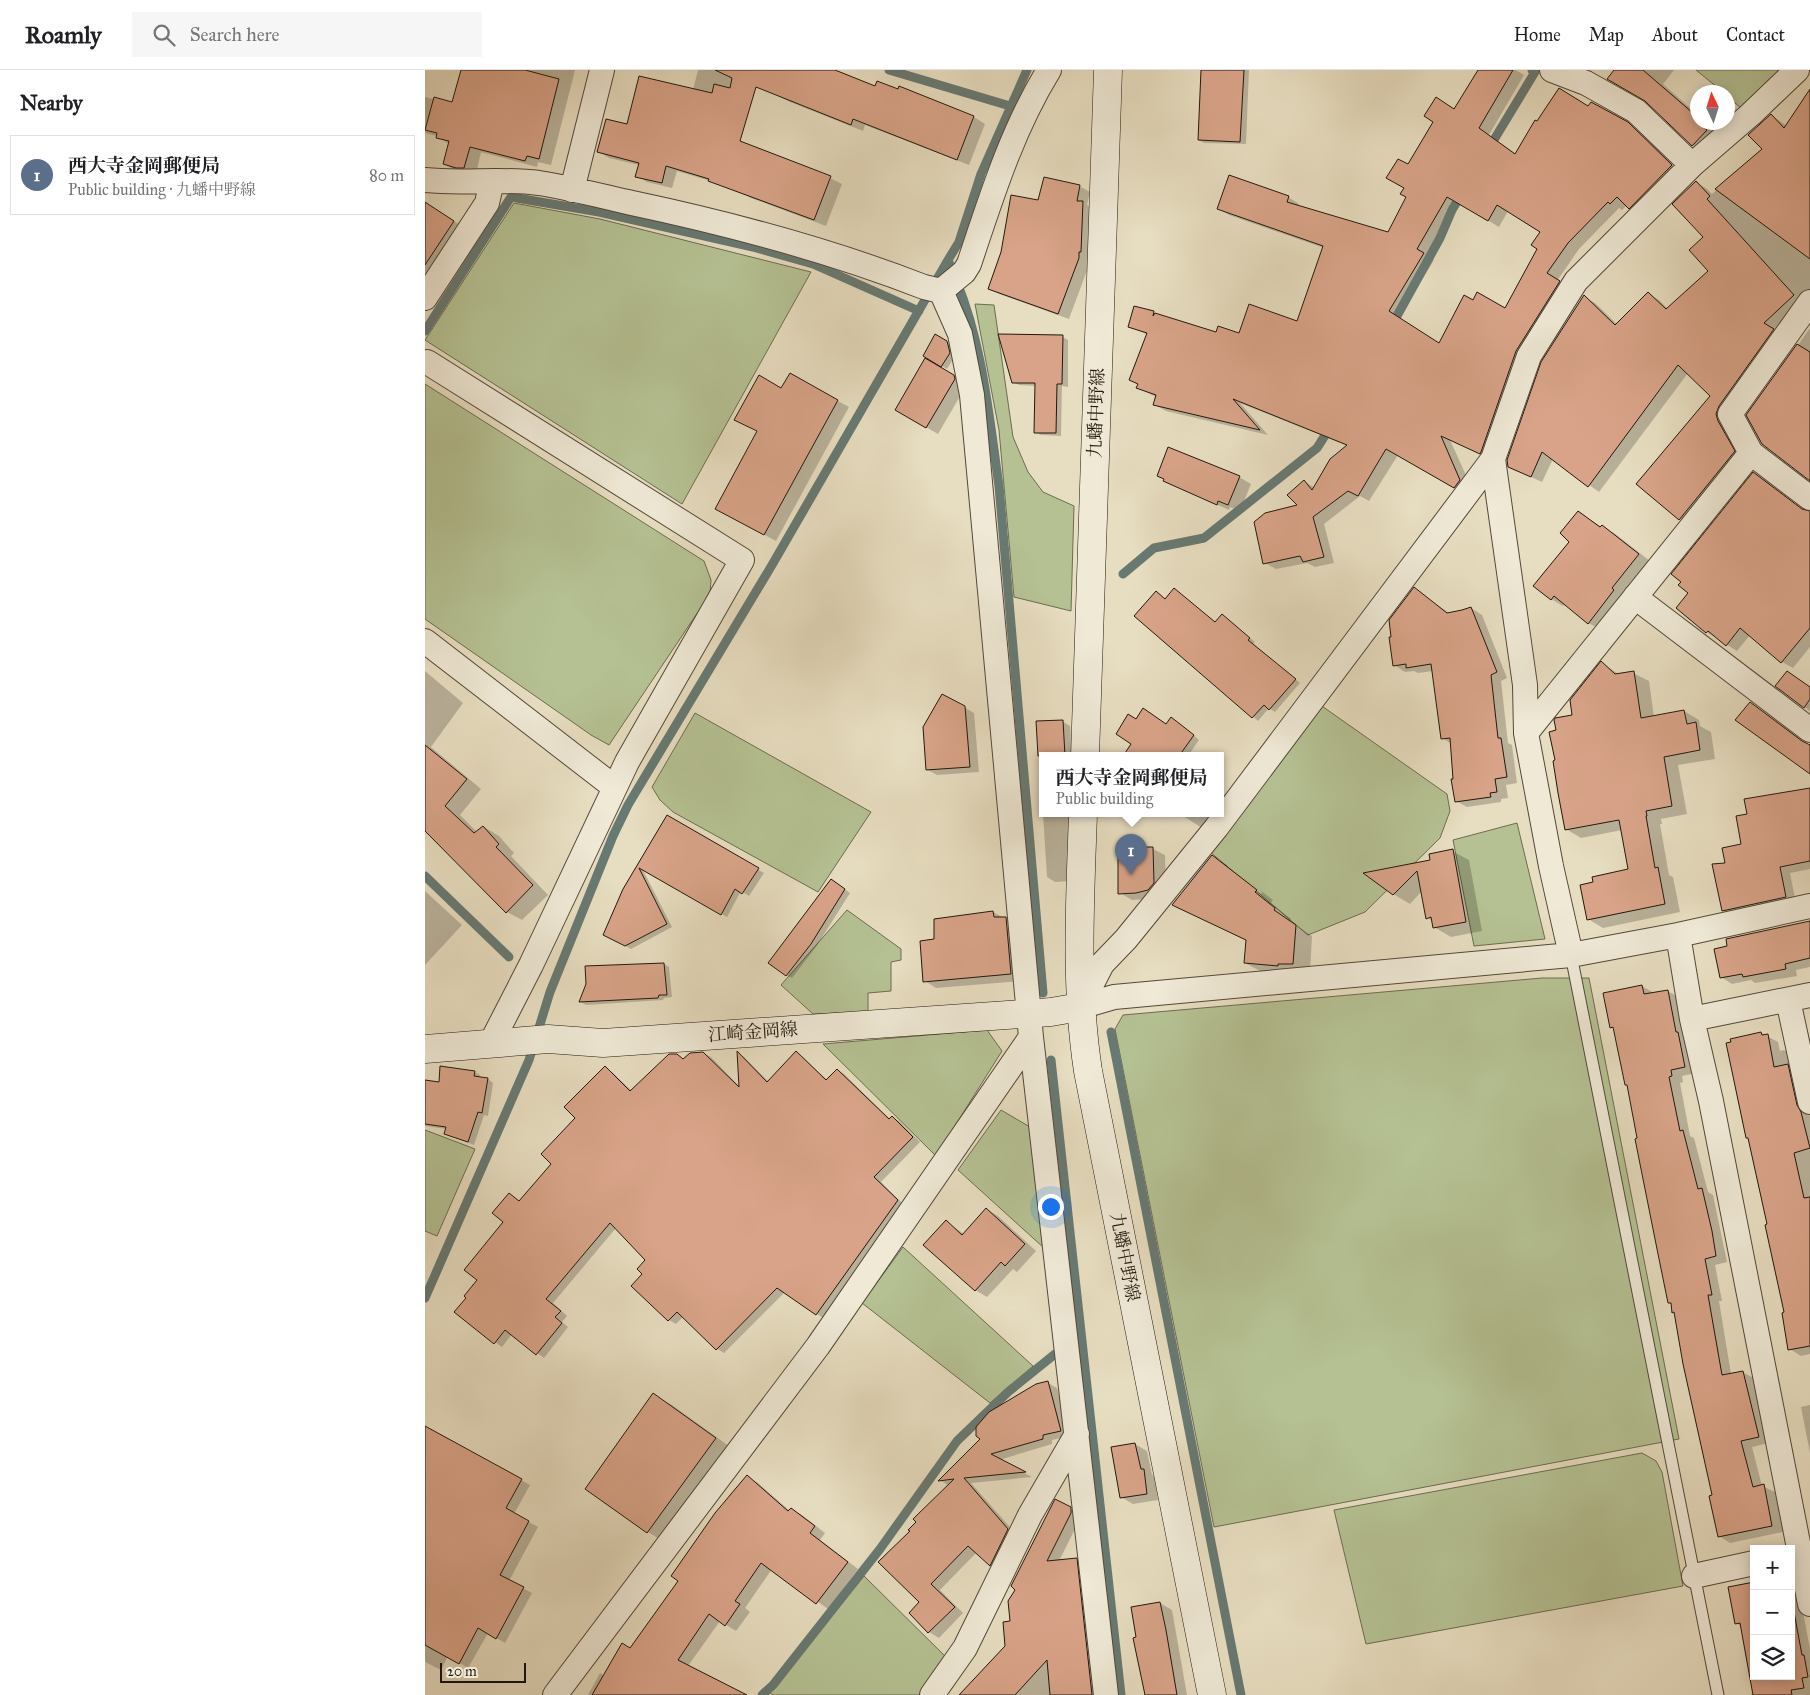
<!DOCTYPE html>
<html lang="en">
<head>
<meta charset="utf-8">
<style>
  :root { --surface:#fff; --page:#f6f6f6; --text:#202124; --muted:#757577; --line:#e0e0e0; --accent:#1a73e8 }
  body { margin:0; font-family:"IM FELL Great Primer","Noto Serif JP",serif; background:var(--page); color:var(--text) }
  .controls { position:absolute; right:15px; bottom:15px; display:grid; overflow:hidden; border-radius:0px; box-shadow:0 2px 12px #0003 }
  .controls button { width:45px; height:45px; display:grid; place-items:center; padding:0; border:0; border-bottom:1px solid var(--line); background:var(--surface); color:var(--text); font:25px sans-serif }
  .compass { position:absolute; left:1265px; top:15px; width:45px; height:45px; border-radius:50%; background:var(--surface); box-shadow:0 2px 12px #0003; rotate:356deg }
  .scale { position:absolute; left:15px; bottom:12px; width:86px; box-sizing:border-box; padding-left:5px; border:2px solid #22170d; border-top:0; font-size:14px; line-height:18px; white-space:nowrap; color:#22170d; -webkit-text-stroke:4px #efe9d6; paint-order:stroke }
  .you { position:absolute; left:625px; top:1136px; width:18px; height:18px; margin:-12px; border:4px solid #fff; border-radius:50%; background:#1a73e8; box-shadow:0 0 0 8px #1a73e833 }
  .badge { display:grid; place-items:center; width:32px; height:32px; border-radius:50%; background:var(--accent); color:#fff; font-size:16px; font-weight:700 }
  .pin { position:absolute; translate:-50% -41px; filter:drop-shadow(0 1px 2px #0008) }
  .pin::after { content:''; position:absolute; top:26px; width:18px; height:15px; background:inherit; clip-path:polygon(0 0,100% 0,50% 100%) }
  .popup { position:absolute; left:614px; top:682px; width:185px; height:65px; box-sizing:border-box; display:grid; place-content:center; border-radius:0px; background:var(--surface); filter:drop-shadow(0 1px 4px #0005); font-size:16px; white-space:nowrap; color:var(--muted) }
  .popup b { font-size:19px; color:var(--text) }
  .popup::after { content:''; position:absolute; left:50%; top:100%; margin-left:-10px; border:10px solid transparent; border-top-color:var(--surface) }
  .list { margin:0; padding:0; list-style:none }
  h2 { display:flex; justify-content:space-between; align-items:center; height:65px; margin:0; padding:0 20px; font-size:21px }
  h2 small { font-size:16px; font-weight:400; color:var(--muted) }
  .list li { display:grid; grid-template-columns:32px 1fr auto; gap:15px; align-items:center; box-sizing:border-box; height:80px; margin:0 10px 10px; padding:0 10px; border:1px solid var(--line); border-radius:0px }
  .list b { display:block; font-size:19px; white-space:nowrap }
  .list p { margin:0; font-size:16px; white-space:nowrap; color:var(--muted) }
  .list em { font-size:16px; font-style:normal; color:var(--muted) }
  .icon { flex:none; width:28px; height:28px; fill:none; stroke:currentColor; stroke-width:2; stroke-linecap:round; stroke-linejoin:round }
  .map { position:relative; flex:none; width:1385px; height:1625px; overflow:hidden }
  header { display:flex; align-items:center; gap:30px; box-sizing:border-box; height:70px; padding:0 25px; background:var(--surface); border-bottom:1px solid var(--line) }
  header strong { font-size:24px }
  nav { display:flex; gap:28px; margin-inline-start:auto; font-size:18px }
  .search { width:350px; height:45px; background:var(--page); display:flex; align-items:center; gap:12px; box-sizing:border-box; padding:0 18px; border-radius:0px; color:var(--muted); font-size:19px }
  main { display:flex }
  aside { flex:1; background:var(--surface) }
  .map>svg:first-child { display:block }
</style>
</head>
<body>
<header>
<strong>Roamly</strong>
<div class="search"><svg class="icon" aria-label="search" viewBox="0 0 24 24"><circle cx="10" cy="10" r="6"/><path d="M15 15l6 6"/></svg>Search here</div>
<nav><a>Home</a><a>Map</a><a>About</a><a>Contact</a></nav>
</header>
<main>
<aside>
<h2>Nearby<small></small></h2>
<ul class="list">
<li><span class="badge" style="background:#5c6f8a">1</span><div><b>西大寺金岡郵便局</b><p>Public building · 九蟠中野線</p></div><em>80 m</em></li>
</ul>
</aside>
<div class="map">
<svg width="1385" height="1625" viewBox="0 0 1385 1625">
  <rect width="100%" height="100%" fill="#e7ddc0"/>
  <filter id="stains"><feTurbulence type="fractalNoise" baseFrequency=".004" numOctaves="4"/><feColorMatrix values="0 0 0 0 .2 0 0 0 0 .09 0 0 0 0 .02 0 0 0 .5 -.17"/></filter>
  <radialGradient id="worn" r=".72"><stop offset=".6" stop-color="#630" stop-opacity="0"/><stop offset="1" stop-color="#630" stop-opacity=".3"/></radialGradient>
  <path fill="#b5c193" stroke="#6c6c50" d="M1271,0H1352L1356,4L1316,38L1303,27L1302,22H1298Z
    M89,133L175,149L386,202L257,434L0,270Z
    M550,234L569,235L588,367L603,402L618,422L649,436L646,541L589,527L574,360Z
    M0,314L279,491L286,510L285,524L184,675L166,665L0,549Z
    M894,634L1022,724L1025,741L1015,768L940,842L883,865L784,781Z
    M270,643L446,742L393,822L248,742L235,730L227,717Z
    M1092,753L1120,869L1049,876L1028,770Z
    M422,840L476,879V890L466,892V921L443,923V942L388,944L356,915Z
    M1117,908H1164L1254,1369L789,1457L690,959L698,945Z
    M562,960L577,981L511,1086L398,974Z
    M576,1040L605,1057L619,1178L533,1100Z
    M0,1060L50,1079L12,1166L0,1161Z
    M478,1177L608,1296L565,1333L437,1233Z
    M1217,1383L1231,1391L1237,1402L1258,1516L941,1574L909,1440Z
    M439,1506L524,1590L495,1625H348L345,1623Z"/>
  <path fill="#0003" fill-rule="evenodd" d="M38,0H150L126,95L113,92L112,97L56,82L51,104L30,100L19,94L24,74L12,67V66L0,63V27L28,34Z
    M273,0H334L302,116L252,101L247,118L222,112L212,106L214,95L184,88L174,82L203,56L268,20Z
    M364,0H407L450,17L474,21L475,18L549,47L560,54L544,95L440,55L438,61L365,32L353,26Z
    M777,0H824L821,74L779,73L774,70Z
    M1054,0H1091L1099,5L1064,65L1091,84L1164,37L1167,33L1214,60L1258,102L1216,144L1202,135L1197,140L1194,138L1154,179L1132,211L1145,218L1067,389L1025,370L1046,416L1041,423L973,385L944,431L935,426L899,454L909,493L890,497L882,493L851,499L840,493L874,436L880,412L890,418L923,376L815,333L843,365L741,341L730,335L731,327L713,318L723,265L704,256L710,237L792,263L814,264L873,253L899,178L804,145L794,139L863,127L874,134L873,136L963,164L983,127L980,118L983,96L1030,40ZM1034,133L1074,157L1083,141L1117,162L1113,179L1080,239L1048,231L1014,274L974,248L1009,190L1002,186Z
    M1191,0H1249L1238,14L1272,44V52H1283L1282,56L1297,69L1283,84L1268,75Z
    M1385,21V230L1305,342L1320,388L1266,456L1255,449L1213,414L1287,326L1263,303L1174,422L1128,389L1117,412L1095,402L1159,227L1170,233L1192,254L1223,224L1234,230L1243,239L1285,201L1271,112L1282,119L1287,124L1339,79L1346,45L1362,56Z
    M405,108L417,114L401,156L326,128L314,121Z
    M654,116L665,122L662,135L667,138L664,195L644,249L574,224L564,218L614,131Z
    M0,133L40,158L0,224Z
    M1385,258V409L1323,345Z
    M511,266L528,276L530,286L522,299L499,286Z
    M638,267L643,270V317L637,316L636,366L616,365L610,362L612,316L594,315L588,312Z
    M501,290L541,313V316L513,364L472,340Z
    M365,305L424,337L351,471L303,445L357,320Z
    M1329,404L1340,410L1385,446V577L1368,598L1357,592L1325,565L1312,581L1282,562L1252,538L1265,523Z
    M814,407L826,414L815,441L805,437L804,440L740,411Z
    M1154,442L1176,457L1189,463L1225,491L1175,559L1163,553L1140,534L1138,536L1126,529L1146,472Z
    M749,519L791,553L802,549L830,572L828,574L875,613L850,642L844,638L833,651L774,599L736,526L741,530Z
    M989,519L1024,543L1046,538L1057,545L1082,608L1076,611L1083,673L1087,675L1092,713L1081,715L1083,728L1076,729V732L1042,737L1031,731L1027,674L1017,668L1008,601L993,603L989,601L980,602L969,595Z
    M1177,593L1195,605L1208,603L1224,611L1229,647L1259,641L1274,650L1275,656L1286,662L1290,689L1253,695L1262,744L1236,749L1237,754H1235L1244,805L1248,807L1255,842L1178,858L1163,849L1204,800L1197,760L1156,768L1141,759L1132,691V661L1149,646Z
    M0,601L38,633L6,677L56,719L35,745L52,762L59,757L74,766L89,783L86,786L123,825L97,850L82,842L0,760Z
    M1352,616L1385,617V641Z
    M1325,633L1336,640L1382,674L1385,675V703Z
    M539,637L549,643L554,702L512,705L503,700Z
    M711,650L742,655L753,652L774,670L765,683L771,686H699L707,673Z
    M637,651L645,656L647,686H617V735L612,652Z
    M1385,720V799L1365,803L1371,833L1309,847L1298,840L1301,794L1318,775L1323,745L1365,723V721Z
    M618,744H647L646,811L630,812L622,807Z
    M755,744H793L777,758Z
    M242,747L339,803L324,826L316,821L302,847L217,798L247,857L206,879L180,864L199,820Z
    M728,779L740,785L741,820L724,829L707,830L695,823Z
    M1027,781L1044,790L1057,861L1026,867L1009,857L1008,851L1003,848L997,821L985,834L968,824L941,804L1007,791Z
    M787,787L802,795V798L836,824L837,822L803,796L848,830L846,833L866,849L865,851L887,866L885,903L837,902L820,893L822,871L748,834Z
    M412,814L425,823L391,877L367,908L361,905Z
    M0,821L37,855L0,895Z
    M568,842L593,855L597,911L511,918L500,911L510,870Z
    M1385,852V897L1371,900L1372,906L1330,913L1326,910L1307,914L1296,907Z
    M239,894L244,897L247,927L239,928L238,930L161,935L156,932Z
    M1217,916L1229,923L1242,921L1254,927L1271,1003L1257,1006L1258,1012L1255,1013L1265,1066L1269,1068L1283,1122L1288,1125L1302,1192L1290,1195L1297,1231H1294L1306,1304L1317,1302L1329,1308L1344,1373L1327,1377L1337,1416L1350,1422L1358,1462L1305,1473L1294,1466L1288,1426L1250,1243L1247,1234L1244,1233L1214,1069L1190,959L1186,957Z
    M1336,963L1353,972L1355,981L1359,980L1370,986L1382,1042L1385,1046V1284L1376,1286L1365,1279L1360,1243L1343,1155Z
    M278,983L286,987L315,1017L313,983L319,987L344,1012L371,983L378,987L402,1010L412,1000L419,1004L465,1049L467,1047L474,1051L495,1072L456,1112L479,1135L398,1248L360,1222L299,1283L292,1279L259,1246L251,1254L244,1250L208,1216L219,1204L222,1190L191,1158L128,1233L142,1246L137,1252L143,1257L119,1288L87,1264L77,1277L70,1272L43,1228L53,1210L80,1152L84,1125L95,1132L128,1094L180,998L187,1002L207,1021L252,985L260,990Z
    M50,1002L55,1005V1008L63,1009L68,1013L63,1046L59,1045L49,1075L20,1064L22,1059L0,1056V1012L15,1014Z
    M561,1139L573,1146L611,1181L592,1202L588,1199L562,1227L550,1220L522,1152L539,1164Z
    M623,1313L632,1318L645,1366L627,1370V1374L574,1390L607,1407L546,1413L592,1465L574,1501L565,1495L552,1482L515,1520L538,1543L514,1568L504,1562L485,1543L496,1532L486,1461L524,1416L515,1410Z
    M229,1325L247,1335L308,1379L241,1473L223,1462L162,1418Z
    M1385,1335V1383L1376,1337Z
    M0,1357L105,1415L89,1444L113,1457L84,1511L107,1523L80,1573L63,1563L43,1598L23,1586L16,1600L0,1592Z
    M710,1374L722,1381L727,1405L730,1407L733,1430L708,1434L696,1427Z
    M323,1407L333,1413L365,1441L366,1439L377,1445L400,1463L395,1470L433,1499L403,1539L347,1499L320,1538L325,1542L311,1561L295,1551L263,1596L298,1625H163L175,1603L180,1606L205,1579L254,1511Z
    M645,1438L654,1444L655,1449L634,1491L651,1489L660,1494L675,1625H536L582,1577L586,1552Z
    M1329,1513V1606H1366V1515L1374,1520L1385,1579V1625H1326V1624L1329,1623L1316,1556L1311,1553Z
    M735,1533L747,1540L762,1625H720L710,1569L713,1568Z"/>
  <g fill="none" stroke-linecap="round" stroke-linejoin="round">
    <path stroke="#687972" stroke-width="9" d="M464,0L585,36
      M1064,78L1110,2L1107,0
      M525,195L523,190L534,172L556,104L602,0
      M531,210C558,275 564,347 574,416L618,923
      M967,255L1015,168L1027,140L1037,123
      M0,261L86,127L174,142L328,177L388,194L494,241
      M698,504L729,478L779,468L892,378L906,356
      M0,806L84,887
      M686,962L816,1625
      M626,990L696,1625
      M0,1228L104,990L125,922L188,766L203,735L347,495L523,190
      M337,1625L348,1615L455,1479L532,1371L583,1322L630,1284"/>
  </g>
  <path fill="#d8a388" stroke="#22170d" fill-rule="evenodd" d="M36,0H100L134,9L114,89L102,86L100,91L45,77L39,98H31L18,94L24,71L11,68L12,63L0,60L9,27L27,32Z
    M290,0H410L450,16L452,11L473,19L474,16L549,46L532,90L428,49L426,55L331,17L315,71L406,106L389,150L283,111L284,109L241,96L237,113L210,107L214,93L172,82L181,49L202,54L214,6L287,23L289,14L305,18L307,8Z
    M776,0H819L815,72L773,70Z
    M1053,0H1088L1054,58L1090,84L1110,50L1112,51L1134,18L1163,36L1166,32L1203,52L1247,95L1204,139L1192,127L1185,134L1183,132L1143,173L1122,203L1135,211L1091,281L1056,382L1055,384L1016,366L1035,410L1029,418L961,379L933,426L923,421L888,447L899,487L878,492L875,486L838,494L829,452L840,443L872,435L862,425L879,410L887,420L905,389L922,375L808,329L835,360L728,335L731,325L711,318L713,314L704,310L722,263L703,257L709,236L729,241L728,246L730,243L791,262L793,256L814,263L824,234L872,251L898,176L792,139L804,105L864,126L862,132L963,162L981,127L975,124L979,118L961,108L973,89L983,94L1008,52L999,46L1011,27L1029,39ZM1022,127L1063,151L1072,135L1115,162L1106,175L1112,179L1080,238L1052,222L1048,230L1039,225L1014,273L964,241L999,183L992,179Z
    M1189,0H1218L1269,44L1267,46L1272,52L1282,60L1267,76L1220,31L1182,9Z
    M1385,19V189L1290,119L1337,79L1323,65L1346,44L1359,58Z
    M619,107L655,115L652,131H658L656,182H654V188L633,244L563,219L576,182L586,125L613,130Z
    M1271,111L1285,126L1282,129L1369,225L1339,253L1349,259L1294,336L1291,344L1293,351L1310,381L1254,450L1211,414L1285,326L1253,295L1163,417L1117,382L1106,407L1083,397L1082,390L1116,292L1159,225L1190,255L1223,222L1241,239L1283,201L1264,180L1278,167L1247,134Z
    M0,132L29,151L0,195Z
    M510,264L522,271L525,283L516,297L498,286Z
    M573,264L638,265L637,314H632L631,363H609L610,313H587Z
    M1372,274L1385,282V411L1337,374L1321,345Z
    M500,288L529,305L530,309L501,358L470,340Z
    M365,303L413,330L339,465L290,439L332,361L309,350L334,305L356,318Z
    M743,377L815,406L803,435L793,431L792,435L738,411L739,409L732,406Z
    M1328,402L1377,439L1385,441V558L1356,593L1315,558L1301,576L1283,561L1281,563L1251,538L1263,523L1253,515L1256,512L1246,504Z
    M1153,441L1175,457L1177,455L1214,484L1187,518L1189,520L1163,554L1129,526L1126,530L1108,516L1144,472L1135,463Z
    M989,517L1022,543L1037,540L1046,537L1072,602L1066,605L1073,668H1076L1082,707L1070,709L1072,722L1065,723L1066,727L1030,732L1026,709H1028L1025,668L1016,669L1006,594L981,598V594L968,596L964,567H966L964,550Z
    M749,518L790,552L797,544L825,568L823,570L871,609L844,640L839,635L827,648L709,546L731,521L740,529Z
    M1176,591L1190,604L1209,601L1216,648L1259,640L1262,654L1271,652L1275,680L1239,687L1247,736L1221,741L1222,746H1221L1230,798L1233,797L1240,834L1162,850L1155,815L1168,812L1167,807L1203,799L1194,750L1140,760L1133,723L1128,691L1130,690L1124,662L1131,660L1129,650L1130,648L1147,645L1145,630Z
    M1362,601L1385,617V629L1379,638L1350,616Z
    M517,624L540,636L545,697L501,700L498,657Z
    M1325,632L1377,671L1385,675V704L1310,650Z
    M718,638L741,654L746,647L769,665L754,686H698L706,674L691,664L703,644L711,649Z
    M638,650L640,686H613L611,651Z
    M0,675L42,709L20,736L49,763L58,756L74,774L71,777L108,815L81,843L0,761Z
    M1385,718V791L1355,797L1361,827L1297,841L1287,794L1300,793L1297,778L1316,774L1311,746L1322,744L1319,729Z
    M242,745L334,798L317,824L310,819L296,845L214,798L242,854L200,876L178,865L198,819Z
    M693,777H728L729,813L723,820L711,823L693,824Z
    M1028,779L1041,852L1008,858L1006,847L1001,849L992,801L968,825L938,803L1005,790L1004,784Z
    M787,785L832,820L830,822L850,838L849,840L871,855L868,894H853V896L819,893L821,870L747,835Z
    M406,809L420,819L386,874L361,906L343,893Z
    M568,841L569,847H581L586,904L498,912L495,871L509,869V849Z
    M1385,851V888L1360,894L1361,899L1318,907L1317,904L1295,908L1289,879L1302,876L1301,869Z
    M239,893L242,925H234L233,928L154,932L161,914L160,896Z
    M1217,915L1219,924L1243,920L1251,962H1253L1260,997L1246,1000L1247,1006L1244,1007L1255,1061L1258,1060L1273,1119L1277,1118L1287,1161L1291,1186L1280,1189L1287,1225H1283L1297,1305L1318,1301L1334,1367L1316,1371L1328,1417L1339,1414L1347,1456L1293,1467L1284,1426L1287,1425L1258,1294L1249,1242L1247,1243L1246,1233H1243L1232,1179L1210,1069L1212,1068L1202,1015H1200L1188,957L1185,958L1178,923Z
    M1336,962L1337,965L1343,964L1349,997L1363,994L1372,1035L1376,1042L1385,1078L1369,1083L1379,1128L1385,1127V1276L1363,1280L1357,1243L1359,1242L1340,1155L1342,1154L1323,1068H1321L1301,973L1306,972L1305,969Z
    M312,981L342,1012L371,981L401,1010L412,999L464,1049L467,1046L488,1067L449,1107L473,1130L391,1245L352,1218L291,1280L252,1242L243,1251L206,1216L217,1204L212,1199L220,1190L185,1153L121,1229L136,1241L130,1247L137,1253L111,1285L80,1260L69,1274L29,1242L41,1228L39,1226L52,1210L39,1200L78,1152L67,1143L84,1123L94,1131L126,1094L116,1084L150,1048L139,1037L180,996L205,1021L244,984H252L258,989L265,983L278,982L314,1017Z
    M15,996L50,1001L49,1006L63,1008L57,1043L53,1042L43,1072L19,1064L21,1057L0,1054V1010L14,1012Z
    M561,1138L600,1174L580,1196L576,1192L550,1221L498,1175L521,1150L537,1165Z
    M623,1311L636,1361L618,1365V1369L566,1384L601,1402L539,1408L583,1459L565,1496L543,1476L506,1514L530,1537L503,1563L484,1543L494,1532L453,1492L485,1461L483,1460L491,1452L488,1449L529,1409L513,1411L555,1369L551,1366V1357L564,1342L611,1314Z
    M228,1323L291,1368L222,1463L160,1419Z
    M0,1356L97,1409L81,1438L104,1451L75,1505L99,1517L71,1569L53,1558L34,1594L0,1575Z
    M710,1373L716,1399H719L722,1424L695,1428L686,1377Z
    M322,1405L363,1441L366,1438L390,1456L385,1463L423,1492L391,1534L336,1493L310,1531L315,1534L300,1556L284,1544L253,1590L322,1625H167L197,1573L205,1578L253,1511L246,1506L290,1443Z
    M630,1429L646,1437V1443L622,1491L652,1488L667,1625H625L622,1590L590,1625H534L580,1576L578,1552L585,1551L583,1531L590,1520L586,1516Z
    M1329,1512V1606H1366V1526L1377,1585H1379L1383,1607L1377,1608L1379,1618L1366,1620L1367,1625H1328L1315,1553L1310,1554L1303,1517Z
    M735,1532L741,1560L752,1625H720L708,1568L711,1567L706,1537Z"/>
  <g fill="none" stroke-linecap="round" stroke-linejoin="round">
    <defs>
      <path id="lane" d="M1146,885L1293,1625"/>
      <path id="street" d="M1127,0L1161,13L1211,41L1267,95
        M0,110C38,114 76,108 114,113C145,118 176,126 207,133C306,154 404,180 499,217L516,221L539,202L544,194C566,128 587,60 624,0
        M147,120L177,0
        M0,228L62,133L67,111
        M2,292L317,490L202,692L106,895L66,973
        M1326,383L1305,344L1385,232
        M1068,389L1100,615L1101,663L1126,796L1146,885
        M1210,527L1385,660
        M0,571L189,717
        M1101,663L1326,383L1385,428
        M1253,865L1267,949L1286,1031L1385,1534
        M1363,930L1385,1032
        M655,937L677,894L701,869L791,758L1068,389L1104,286L1151,211L1267,95L1326,44L1372,0
        M655,937L689,927L1146,885L1253,865L1385,836
        M1267,949L1385,925
        M606,967L681,1625
        M1269,1506L1329,1493
        M130,1625L393,1276L606,967L547,325L535,264L516,221
        M507,1625L540,1578L605,1445L652,1364"/>
      <path id="secondary" d="M660,686L683,0
        M658,744C655,830 650,916 663,1001L787,1625
        M0,979L123,969L178,973L626,942L655,937"/>
    </defs>
    <use href="#lane" stroke="#53483a" stroke-width="13"/>
    <use href="#street" stroke="#53483a" stroke-width="26"/>
    <use href="#secondary" stroke="#22170d" stroke-width="29"/>
    <use href="#lane" stroke="#efe9d6" stroke-width="11"/>
    <use href="#street" stroke="#efe9d6" stroke-width="24"/>
    <use href="#secondary" stroke="#efe9d6" stroke-width="28"/>
  </g>
  <g text-anchor="middle" stroke-width="5" stroke-linejoin="round" paint-order="stroke">
    <g font-size="18" fill="#22170d" stroke="#efe9d6">
      <text transform="translate(671 343) rotate(-88)" y="6">九蟠中野線</text>
      <text transform="translate(328 962) rotate(-4)" y="6">江崎金岡線</text>
      <text transform="translate(700 1187) rotate(79)" y="6">九蟠中野線</text>
    </g>
  </g>
  <rect width="100%" height="100%" filter="url(#stains)"/>
  <rect width="100%" height="100%" fill="url(#worn)"/>
</svg>
<div class="controls">
<button>+</button>
<button>−</button>
<button><svg class="icon" aria-label="layers" viewBox="0 0 24 24"><path d="M12 4l9 5-9 5-9-5zM3 14l9 5 9-5"/></svg></button>
</div>
<svg class="compass" viewBox="-18 -18 36 36"><path d="M0-13l5 13h-10z" fill="#e53935"/><path d="M0 13l5-13h-10z" fill="#757577"/></svg>
<div class="scale">20 m</div>
<div class="you"></div>
<div class="pin badge" style="left:706px;top:805px;background:#5c6f8a">1</div>
<div class="popup"><b>西大寺金岡郵便局</b>Public building</div>
</div>
</main>
</body>
</html>
